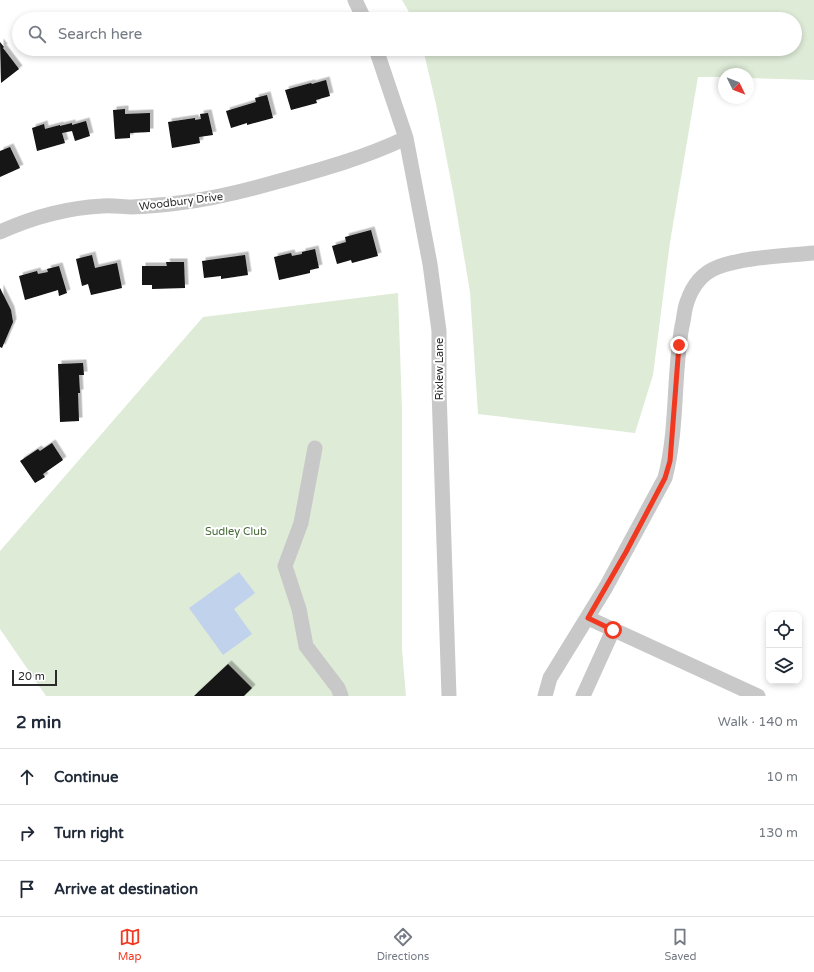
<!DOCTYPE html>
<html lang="en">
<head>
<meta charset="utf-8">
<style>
  :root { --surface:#fff; --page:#f2f2f3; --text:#1f2937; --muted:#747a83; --line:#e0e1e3; --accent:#f03920 }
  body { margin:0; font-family:"Varela Round",sans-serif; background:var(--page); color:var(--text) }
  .controls { position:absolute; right:12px; bottom:12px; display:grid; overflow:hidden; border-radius:8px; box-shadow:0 2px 6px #0003 }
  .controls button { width:36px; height:36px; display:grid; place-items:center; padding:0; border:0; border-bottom:1px solid var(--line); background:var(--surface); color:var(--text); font:20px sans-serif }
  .compass { position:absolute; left:718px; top:68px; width:36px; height:36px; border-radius:50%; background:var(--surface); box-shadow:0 2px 6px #0003; rotate:133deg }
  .scale { position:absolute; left:12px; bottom:10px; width:45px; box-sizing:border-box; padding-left:4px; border:2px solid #2b2b2b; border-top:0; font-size:11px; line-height:14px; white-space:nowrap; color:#2b2b2b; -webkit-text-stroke:3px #fff; paint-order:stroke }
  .stop { position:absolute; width:12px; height:12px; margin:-9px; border:3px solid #f03920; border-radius:50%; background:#fff }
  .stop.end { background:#f03920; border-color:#fff; box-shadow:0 1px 4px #0008 }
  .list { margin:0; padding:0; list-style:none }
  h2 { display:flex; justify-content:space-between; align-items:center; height:52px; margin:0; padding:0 16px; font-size:17px }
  h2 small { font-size:13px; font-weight:400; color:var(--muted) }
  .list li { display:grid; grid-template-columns:26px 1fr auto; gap:12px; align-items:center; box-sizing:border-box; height:56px; padding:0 16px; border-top:1px solid var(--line) }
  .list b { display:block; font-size:15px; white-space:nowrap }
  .list em { font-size:13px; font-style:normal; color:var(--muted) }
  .icon { flex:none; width:22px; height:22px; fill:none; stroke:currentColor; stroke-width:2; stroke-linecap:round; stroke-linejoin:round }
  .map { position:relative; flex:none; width:814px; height:696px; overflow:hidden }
  .search { position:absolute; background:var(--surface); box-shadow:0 2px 6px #0003; left:12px; right:12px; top:12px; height:44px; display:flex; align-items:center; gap:10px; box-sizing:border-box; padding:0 14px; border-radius:22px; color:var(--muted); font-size:15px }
  .sheet { height:220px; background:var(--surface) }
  nav { display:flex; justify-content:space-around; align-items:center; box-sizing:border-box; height:56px; border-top:1px solid var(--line); background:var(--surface); font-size:11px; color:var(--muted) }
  nav a { display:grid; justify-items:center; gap:2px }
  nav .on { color:var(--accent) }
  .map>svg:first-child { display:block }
</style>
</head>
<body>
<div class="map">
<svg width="814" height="696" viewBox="0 0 814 696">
  <defs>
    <filter id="shadow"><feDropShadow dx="3.5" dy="-3.5" stdDeviation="0" flood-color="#0004"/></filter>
  </defs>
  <rect width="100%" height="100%" fill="#fff"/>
  <path fill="#deebd7" d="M402,0H814V80L748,78V74H724V77H698L670,242L653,375L635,433L478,414L470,292L454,197L436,104L423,49H795V19H413Z
    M398,293L402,410V650L406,696H46L0,629V551L203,317Z"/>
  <path fill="#c1d3ec" d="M239,572L255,593L234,609L252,634L223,655L189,608Z"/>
  <path fill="#121212" filter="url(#shadow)" d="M0,42L4,47L3,48L19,69L1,83Z
    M326,80L330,96L316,100L317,103L291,110L285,90L311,83L312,84Z
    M267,95L273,118L247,125V123L231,128L226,111L256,102L255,98Z
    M125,109V114L150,113V132L130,133V138L115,139L113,110Z
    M208,113L213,135L199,137L200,143L172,148L168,122L195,118V120L201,119L200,114Z
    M86,121L90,136L75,141L72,131L62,133L65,143L37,151L32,128L44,124L45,129L60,125V126L72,123V125Z
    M10,147L20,168L0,177V151Z
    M371,230L378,256L352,263L351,260L337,264L332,246L346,242L345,237Z
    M315,249L319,268L310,270V273L279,280L274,257L291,253L292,256L302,254V252Z
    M92,255L95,268L117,263L122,288L91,295L88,284L82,286L76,259Z
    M245,255L248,275L221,279V276L204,278L202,261Z
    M166,262H184L185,288L152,289V285H142V266H167Z
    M59,266L67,293L59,296L58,290L25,300L19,276L37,271L38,274L48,272L47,269Z
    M0,288L11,310L13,322L2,348L0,347Z
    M83,363L84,375H79L80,393H78L79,421L60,422L58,364Z
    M52,443L63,460L43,474L45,477L35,483L20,461L38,449L40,451Z
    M228,664L252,688L244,696H194Z"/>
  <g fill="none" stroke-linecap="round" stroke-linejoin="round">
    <path stroke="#c8c8c8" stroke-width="15" d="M355,0L364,19
      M376,49L406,138L430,264L439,331V390L449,696
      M0,232C33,217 66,208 102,206C113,205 123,207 133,207C148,206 164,205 178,203C212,199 244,191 276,182C320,170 364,158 406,138
      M315,448L301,523L285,566L299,609L306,646L338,688L341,696
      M588,618L758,696
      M545,696L550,678L606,587L665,478C678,428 673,376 682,326C684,319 684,310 687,302C692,287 702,273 718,267C744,257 785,256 814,253
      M583,696L613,630"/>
  </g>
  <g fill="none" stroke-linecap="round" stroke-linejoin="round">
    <path stroke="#f03920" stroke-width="5" d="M613,630L588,618L626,552L665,478L670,461L672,436L679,345"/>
  </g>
  <g text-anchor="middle" stroke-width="4" stroke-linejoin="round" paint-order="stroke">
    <g font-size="11" fill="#2b2b2b" stroke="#fff">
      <text transform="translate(181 201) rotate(-7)" y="4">Woodbury Drive</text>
      <text transform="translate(439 369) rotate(-90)" y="4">Rixlew Lane</text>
    </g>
    <g font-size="11" fill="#456937" stroke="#fff">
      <text x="236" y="535">Sudley Club</text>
    </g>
  </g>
</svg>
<div class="controls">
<button><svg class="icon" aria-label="locate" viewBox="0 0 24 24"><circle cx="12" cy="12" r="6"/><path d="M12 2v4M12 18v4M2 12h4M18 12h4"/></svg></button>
<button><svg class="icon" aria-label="layers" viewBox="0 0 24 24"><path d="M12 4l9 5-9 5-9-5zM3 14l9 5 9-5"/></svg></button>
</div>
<svg class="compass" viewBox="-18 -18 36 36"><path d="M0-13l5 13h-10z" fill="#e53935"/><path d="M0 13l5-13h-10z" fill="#747a83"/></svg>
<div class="scale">20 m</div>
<div class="stop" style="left:613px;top:630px"></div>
<div class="stop end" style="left:679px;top:345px"></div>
<div class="search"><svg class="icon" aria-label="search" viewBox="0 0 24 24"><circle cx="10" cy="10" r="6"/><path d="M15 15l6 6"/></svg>Search here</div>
</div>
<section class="sheet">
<h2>2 min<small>Walk · 140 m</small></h2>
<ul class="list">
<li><svg class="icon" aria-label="ahead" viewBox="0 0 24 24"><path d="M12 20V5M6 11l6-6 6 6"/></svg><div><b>Continue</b></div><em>10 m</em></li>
<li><svg class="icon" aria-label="right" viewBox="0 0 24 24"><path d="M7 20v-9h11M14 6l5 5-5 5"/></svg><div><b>Turn right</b></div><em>130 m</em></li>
<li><svg class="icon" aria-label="arrive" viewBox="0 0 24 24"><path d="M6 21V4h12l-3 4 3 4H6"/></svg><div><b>Arrive at destination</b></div></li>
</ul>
</section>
<nav>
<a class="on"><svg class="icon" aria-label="map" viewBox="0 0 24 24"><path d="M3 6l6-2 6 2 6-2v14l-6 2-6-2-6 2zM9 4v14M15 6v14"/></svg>Map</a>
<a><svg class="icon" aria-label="directions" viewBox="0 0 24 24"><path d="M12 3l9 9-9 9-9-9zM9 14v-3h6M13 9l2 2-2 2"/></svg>Directions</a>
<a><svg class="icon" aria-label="saved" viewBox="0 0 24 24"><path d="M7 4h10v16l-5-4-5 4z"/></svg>Saved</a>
</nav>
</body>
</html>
